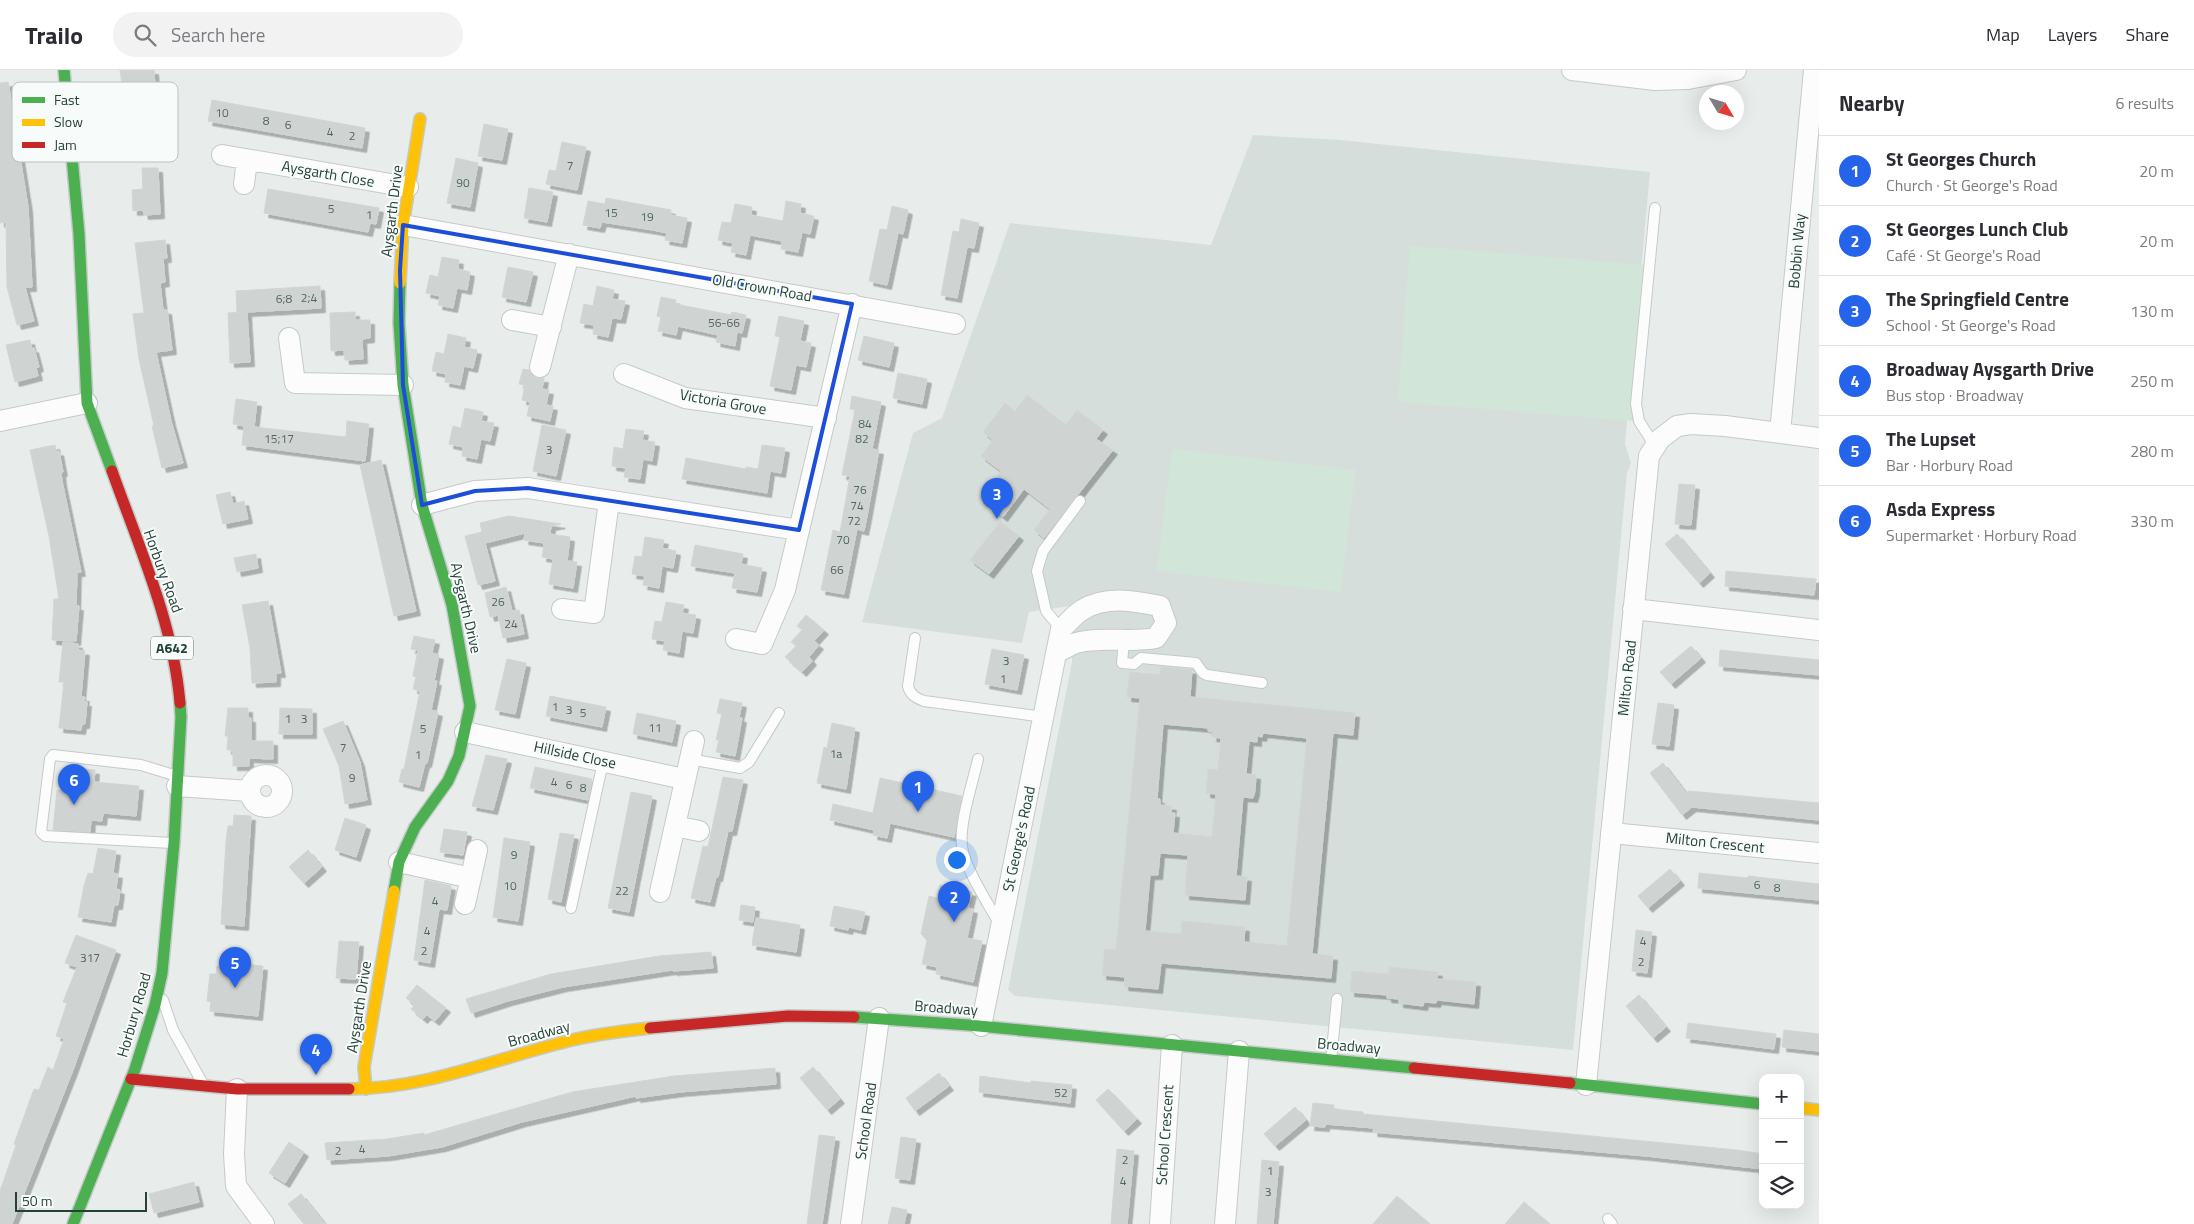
<!DOCTYPE html>
<html lang="en">
<head>
<meta charset="utf-8">
<style>
  :root { --surface:#fff; --page:#f2f2f3; --text:#2b2b33; --muted:#7c7c81; --line:#e1e1e2; --accent:#2563eb }
  body { margin:0; font-family:"Titillium Web",sans-serif; background:var(--page); color:var(--text) }
  .controls { position:absolute; right:15px; bottom:15px; display:grid; overflow:hidden; border-radius:10px; box-shadow:0 5px 20px #0002 }
  .controls button { width:45px; height:45px; display:grid; place-items:center; padding:0; border:0; border-bottom:1px solid var(--line); background:var(--surface); color:var(--text); font:25px sans-serif }
  .compass { position:absolute; left:1699px; top:15px; width:45px; height:45px; border-radius:50%; background:var(--surface); box-shadow:0 5px 20px #0002; rotate:128deg }
  .scale { position:absolute; left:15px; bottom:12px; width:132px; box-sizing:border-box; padding-left:5px; border:2px solid #24423a; border-top:0; font-size:14px; line-height:18px; white-space:nowrap; color:#24423a; -webkit-text-stroke:4px #f7fbf9; paint-order:stroke }
  .you { position:absolute; left:956px; top:789px; width:18px; height:18px; margin:-12px; border:4px solid #fff; border-radius:50%; background:#1a73e8; box-shadow:0 0 0 8px #1a73e833 }
  .badge { display:grid; place-items:center; width:32px; height:32px; border-radius:50%; background:var(--accent); color:#fff; font-size:16px; font-weight:700 }
  .pin { position:absolute; translate:-50% -41px; filter:drop-shadow(0 1px 2px #0008) }
  .pin::after { content:''; position:absolute; top:26px; width:18px; height:15px; background:inherit; clip-path:polygon(0 0,100% 0,50% 100%) }
  .list { margin:0; padding:0; list-style:none }
  h2 { display:flex; justify-content:space-between; align-items:center; height:65px; margin:0; padding:0 20px; font-size:21px }
  h2 small { font-size:16px; font-weight:400; color:var(--muted) }
  .list li { display:grid; grid-template-columns:32px 1fr auto; gap:15px; align-items:center; box-sizing:border-box; height:70px; padding:0 20px; border-top:1px solid var(--line) }
  .list b { display:block; font-size:19px; white-space:nowrap }
  .list p { margin:0; font-size:16px; white-space:nowrap; color:var(--muted) }
  .list em { font-size:16px; font-style:normal; color:var(--muted) }
  .icon { flex:none; width:28px; height:28px; fill:none; stroke:currentColor; stroke-width:2; stroke-linecap:round; stroke-linejoin:round }
  .map { position:relative; flex:none; width:1819px; height:1154px; overflow:hidden }
  header { display:flex; align-items:center; gap:30px; box-sizing:border-box; height:70px; padding:0 25px; background:var(--surface); border-bottom:1px solid var(--line) }
  header strong { font-size:24px }
  nav { display:flex; gap:28px; margin-inline-start:auto; font-size:18px }
  .search { width:350px; height:45px; background:var(--page); display:flex; align-items:center; gap:12px; box-sizing:border-box; padding:0 18px; border-radius:28px; color:var(--muted); font-size:19px }
  main { display:flex }
  aside { flex:1; background:var(--surface) }
  .map>svg:first-child { display:block }
</style>
</head>
<body>
<header>
<strong>Trailo</strong>
<div class="search"><svg class="icon" aria-label="search" viewBox="0 0 24 24"><circle cx="10" cy="10" r="6"/><path d="M15 15l6 6"/></svg>Search here</div>
<nav><a>Map</a><a>Layers</a><a>Share</a></nav>
</header>
<main>
<div class="map">
<svg width="1819" height="1154" viewBox="0 0 1819 1154">
  <defs>
    <filter id="shadow"><feDropShadow dx="4.5" dy="4.5" stdDeviation="0" flood-color="#0004"/></filter>
  </defs>
  <rect width="100%" height="100%" fill="#e8edeb"/>
  <path fill="#d6dedb" d="M1253,65L1340,70L1650,102L1625,374L1631,393L1627,403L1573,980L1015,926L1008,920L1072,592L1070,536L1029,542L1022,573L862,552L913,363L942,348L1010,153L1211,175Z"/>
  <path fill="#d1e6d8" d="M1410,176L1646,195L1634,351L1398,332Z
    M1172,379L1355,400L1341,522L1157,501Z"/>
  <path fill="#cfd4d2" stroke="#d1d6d4" fill-rule="evenodd" filter="url(#shadow)" d="M120,0H154L155,17L125,37Z
    M8,12L28,137L32,217H25L34,251L17,255L7,217L6,152L0,153V13Z
    M212,30L365,58L362,78L208,51Z
    M484,54L508,59L502,90L478,86Z
    M562,72L586,77L577,120L546,114L549,100L556,101Z
    M456,88L478,93L470,137L447,133Z
    M142,98H158L160,144L144,145L143,140L133,141L132,120L143,119Z
    M529,118L553,122L547,152L524,148Z
    M268,119L379,138L376,154L370,153L368,162L264,143Z
    M606,128L671,140L670,145L687,148L682,173L665,170L667,163L653,160L602,152L600,158L583,155L588,131L605,134Z
    M786,131L801,134L800,143L814,146L810,164L802,162L798,182L781,179L782,171L750,165L746,185L731,182L733,173L718,170L722,152L731,153L735,134L752,137L751,145L783,151Z
    M892,136L908,140L903,164L896,162L898,163L887,215L869,211L880,159L887,160Z
    M961,149L979,153L974,178L967,177L957,228L941,225L953,161L959,162Z
    M165,170L167,188H163L165,212L160,213L163,240H167L172,280L156,282L171,351L183,393L162,398L152,356H154L139,289L133,244L144,243L135,173Z
    M442,187L459,190L458,199L470,202L467,220L457,218L453,238L438,235L440,226L426,223L430,205L438,207Z
    M508,197L533,202L526,232L502,227Z
    M320,216L321,238L247,242L250,292L230,293L228,243L241,242L237,243L236,221Z
    M597,216L614,220L612,229L625,231L621,249L612,248L608,267L593,264L594,255L580,253L584,234L593,236Z
    M661,227L676,230L675,234L706,240L731,245L732,242L746,245L742,263L737,262L735,276L716,272L718,265L678,256L676,265L658,261L661,247L657,246Z
    M355,242V250H370V268L362,269L363,289L345,290L344,280L331,281L330,243Z
    M779,246L804,251L800,271L811,273L806,297L796,295L791,320L770,316L780,267L775,266Z
    M448,264L466,268L464,277L477,280L473,298L464,296L460,315L445,312L446,304L432,301L436,282L444,284Z
    M864,266L894,273L889,297L858,290Z
    M30,270L32,279L34,278L39,297L36,298L38,306L15,312L6,275Z
    M523,299L529,300L531,305L537,308H544L542,319L549,320L546,335L553,336L550,351L527,346L530,332L522,330L525,315L519,314Z
    M898,303L927,309L922,334L893,328Z
    M1027,325L1066,355L1077,340L1103,360L1096,369L1113,380L1044,468L1034,460L1050,439L1024,419L1003,447L979,428L1001,401L981,386L993,370L983,362L1005,333L1015,341Z
    M852,326L881,332L872,379L879,380L867,446L864,461L857,459L844,524L821,520L833,460L840,462L850,406L842,405L855,340L850,339Z
    M236,329L257,332L254,357L346,367L347,351L369,354L365,391L242,375L244,356L233,354Z
    M465,338L483,342L481,351L494,353L490,371L481,369L477,389L462,386L463,377L449,374L453,356L461,358Z
    M542,355L566,360L556,406L533,401Z
    M626,359L644,361L642,370L655,372L652,391L643,389L640,409L624,407L626,398L612,396L614,377L623,379Z
    M55,375L56,382L59,381L63,402H61L62,411L81,502H77L76,536H79L76,571L52,570L54,529H59L49,466L30,380Z
    M762,375L785,378L781,403L770,401L767,423L682,409L686,388L746,399V397L758,399Z
    M381,390L416,541L394,546L360,395Z
    M1679,414L1695,415L1691,455L1675,454Z
    M230,422L233,434L244,431L248,449L223,454L216,425Z
    M509,446L561,454L551,456L550,464L570,467L567,491L577,492L573,518L549,514L553,489L542,487L544,473L524,470L525,463L485,473L495,511L478,515L465,466L482,462L480,453Z
    M1000,452L1019,466L989,504L970,490Z
    M1677,464L1710,503L1699,513L1665,474Z
    M645,467L664,470L662,478L676,481L673,498L662,496L659,518L643,515L645,506L632,504L635,486L642,487Z
    M695,475L743,484L741,494L762,498L757,522L732,518L735,503L691,496Z
    M256,484L258,498L237,502L234,488Z
    M1726,501L1816,509L1814,525L1725,516Z
    M506,517L512,541L519,540L524,564L503,568L498,545L490,547L485,523Z
    M268,531L281,603H276V612L252,613L250,578L242,535Z
    M666,532L684,535L682,543L696,545L693,563L682,561L679,583L663,580L665,571L652,569L655,551L662,552Z
    M806,545L824,560L814,571L819,575L809,587L812,591L802,602L785,587L796,576L791,572L802,560L797,556Z
    M414,566L435,570L432,583L439,585L434,611H437L431,640L438,642L427,693H425L419,717L399,712L402,699H404L420,621L413,619L416,607L413,606L418,580L411,579Z
    M63,572L78,574V580L85,581L81,627H85L84,632H87L85,654H82L81,660L59,658L64,612H59Z
    M1691,576L1701,588L1671,614L1660,602Z
    M992,579L1024,585L1017,620L985,614Z
    M1720,580L1819,590V605L1719,596Z
    M507,589L526,593L515,644L495,640Z
    M1161,597L1192,600L1190,627L1355,643L1353,665L1333,663L1312,884L1333,886L1331,908L1161,893L1158,919L1124,916L1125,907L1102,905L1105,879L1116,880L1140,628L1127,627L1130,602L1160,605ZM1163,654L1208,658V661L1213,662L1212,667L1221,668L1218,700L1208,699L1206,723L1216,724L1212,767L1173,763L1175,743H1171L1172,736L1160,735V729H1157ZM1263,663L1307,668L1287,876L1244,872L1245,857L1182,851L1181,864L1145,861L1150,805H1158L1160,783L1188,785L1185,825L1245,830L1247,807L1236,806L1243,727L1253,728L1255,721L1256,705L1246,704L1249,671L1257,672V666L1262,667Z
    M550,626L606,637L602,657L546,646Z
    M720,629L742,633L739,648H742L735,686L716,682L719,670H716L722,644L717,643Z
    M1658,633L1674,635L1669,676L1652,674Z
    M228,638H248V648H251V671H273V689L249,688V696H233V680H227L228,666H225Z
    M280,638L312,639V664H279Z
    M637,643L676,651L672,672L633,664Z
    M343,651L360,692L367,730L345,734L339,696L323,659Z
    M832,653L855,658L846,719L817,713L824,677L827,678Z
    M486,685L507,689L493,740L472,736Z
    M1663,693L1686,723L1689,721L1819,733V750L1692,737L1682,745L1650,703Z
    M535,697L592,709L588,730L530,718Z
    M71,698L95,700L94,712L139,716L136,746L103,743L102,751L91,750L90,762L53,760L57,720L69,721Z
    M723,707L743,710L732,761H728L718,807H716L710,832L691,828L703,776L708,777Z
    M880,708L962,726L954,767L890,753L887,768L873,765L874,760L830,750L833,734L873,743Z
    M631,722L652,726L629,842L608,838Z
    M234,745L251,746L244,856L221,854L226,771L228,756H233Z
    M345,748L366,755L356,787L335,780Z
    M444,759L467,762L463,785L440,782Z
    M560,763L574,765L561,832L548,829Z
    M504,768L530,772L518,851L493,847Z
    M98,778L116,781L113,803L118,804L116,819L120,820L118,835H114L111,852L78,847L84,816L88,803L93,804Z
    M308,780L322,797L304,813L289,797Z
    M1670,799L1680,811L1648,838L1638,826Z
    M1699,803L1748,808V806L1819,814V830L1698,818Z
    M425,810L451,816L447,840L439,839L430,893L414,890Z
    M940,815L972,822L968,838L973,839L967,868L982,871L973,912L936,904L937,897L922,894L927,870L921,864L929,826L937,828Z
    M741,835L755,837L753,852L739,850Z
    M834,836L865,842L861,860L849,857L848,860L830,856Z
    M756,848L800,855L796,882L752,875Z
    M1636,860L1652,862L1647,903L1632,901Z
    M76,865L116,880L73,1000L12,1154H0V1121L16,1075L14,1074L34,1019L39,1020L48,997L53,1000L64,969L56,966L67,933L63,932L77,897L65,893Z
    M339,871L359,872L356,909L336,908Z
    M711,882L713,898L673,901L672,900L563,917L508,931L471,943L466,929L551,904L659,886Z
    M242,894L263,896L258,946L210,941L211,932L207,931L210,904H216L217,896L242,898Z
    M1389,897L1438,902L1437,909L1476,912L1474,934L1437,930L1436,933L1424,932L1423,936L1399,933V929L1387,928V925L1350,922L1352,901L1389,904Z
    M417,915L446,938L435,951L427,945L423,949L411,939L415,935L406,928Z
    M1639,925L1666,957L1653,968L1626,936Z
    M1688,953L1776,964L1774,979L1686,968Z
    M1784,960L1819,964V981L1782,977Z
    M813,997L840,1029L827,1040L800,1008Z
    M775,998L776,1014L680,1022L636,1028V1026L522,1052L442,1077L388,1086L327,1090L325,1073L387,1069L424,1063V1065L572,1022L674,1006Z
    M939,1003L949,1016L915,1041L906,1028Z
    M980,1006L1031,1013V1011L1072,1015L1070,1033L979,1022Z
    M1108,1019L1137,1049L1124,1061L1096,1030Z
    M1313,1033L1334,1035V1039L1363,1042V1044L1737,1080L1763,1084V1099L1646,1086L1373,1062L1374,1058L1325,1054V1057L1310,1056Z
    M1295,1037L1306,1050L1275,1076L1264,1064Z
    M819,1065L835,1067L822,1154H807Z
    M901,1067L916,1069L910,1110L895,1108Z
    M289,1072L304,1082L285,1113L269,1103Z
    M1117,1079L1134,1081L1127,1154H1111Z
    M1262,1090L1279,1092L1273,1154H1257Z
    M194,1112L199,1132L154,1143L149,1124Z
    M301,1124L314,1140L325,1154H304L288,1134Z
    M1397,1126L1430,1154H1373Z
    M1524,1132L1550,1154H1505Z
    M892,1137L907,1140L904,1154H888Z"/>
  <g fill="none" stroke-linecap="round" stroke-linejoin="round">
    <defs>
      <path id="lane" d="M1655,376L1639,351L1636,334L1655,138
        M1061,559L1046,541L1037,501L1043,481L1080,431
        M915,568L908,616C910,625 916,628 924,631L1044,647
        M1124,571L1122,593L1134,594L1141,588L1196,593L1203,603L1207,605L1262,613
        M689,689L740,698L749,692L779,643
        M978,689C973,712 959,753 962,776C964,797 989,835 1000,855
        M172,773L45,766L41,762L50,689L53,685L141,695L177,706
        M571,838L603,692
        M163,930L173,960L203,1014
        M1331,990L1337,929
        M1608,1149L1612,1154"/>
      <path id="street" d="M1572,0L1655,10L1688,9L1736,0
        M222,85L408,117
        M244,114L247,90
        M403,155L955,254
        M512,250L551,257
        M289,268L295,313L403,315
        M540,297L569,184
        M624,304L685,328L826,348
        M0,351L87,333
        M1780,363L1814,0
        M422,435L475,421L528,418L799,460
        M562,539L594,543L609,431
        M1633,539L1819,560
        M736,569L762,574L785,520L852,234
        M465,662L684,709
        M250 721a16 16 0 1 1 32 0a16 16 0 1 1-32 0Z
        M177,716L250,721
        M675,756L699,761
        M1611,763L1819,783
        M399,792L471,808
        M660,822L694,671
        M465,834L477,780
        M981,956L1061,559C1068,553 1075,544 1082,540C1106,525 1135,531 1160,536L1166,553L1156,568C1131,573 1100,566 1076,573C1070,575 1064,579 1058,582
        M1586,1015L1649,386L1660,369L1677,356L1691,354L1725,356L1819,368
        M237,1019L234,1084L236,1116L264,1154
        M851,1154L879,948
        M1160,1154L1172,975
        M1225,1154L1239,981"/>
      <path id="fast" d="M64,0L79,164L87,333L112,401
        M394,821L399,792L415,757L448,711L459,686L470,636L452,535L422,435L403,315L399,253L400,213
        M854,947L968,955L1414,998
        M1570,1013L1763,1034
        M73,1154L135,999L155,935L162,903L174,773L181,647L180,633"/>
      <path id="slow" d="M400,213L403,155L420,49
        M349,1019C425,1019 495,989 568,971C595,964 623,961 650,958
        M366,1019L364,997L394,821
        M1800,1038L1819,1040"/>
      <path id="jam" d="M112,401C139,477 173,552 180,633
        M650,958L788,946L854,947
        M1414,998L1570,1013
        M131,1009L237,1019H349"/>
    </defs>
    <use href="#lane" stroke="#c5cac8" stroke-width="12"/>
    <use href="#street" stroke="#c5cac8" stroke-width="22"/>
    <use href="#fast" stroke="#c3cbc8" stroke-width="14"/>
    <use href="#slow" stroke="#c3cbc8" stroke-width="14"/>
    <use href="#jam" stroke="#c3cbc8" stroke-width="14"/>
    <use href="#lane" stroke="#fcfcfc" stroke-width="10"/>
    <use href="#street" stroke="#fcfcfc" stroke-width="20"/>
    <use href="#fast" stroke="#4caf50" stroke-width="11"/>
    <use href="#slow" stroke="#ffc107" stroke-width="11"/>
    <use href="#jam" stroke="#c62828" stroke-width="11"/>
  </g>
  <path fill="none" stroke="#1d4ed8" stroke-width="4" stroke-linejoin="round" d="M403,155L852,234L799,460L528,418L475,421L422,435L403,315L400,200Z"/>
  <g text-anchor="middle" stroke-width="4" stroke-linejoin="round" paint-order="stroke">
    <g font-size="12" fill="#506761">
      <text x="222" y="47">10</text>
      <text x="266" y="55">8</text>
      <text x="288" y="59">6</text>
      <text x="330" y="66">4</text>
      <text x="352" y="70">2</text>
      <text x="570" y="100">7</text>
      <text x="463" y="117">90</text>
      <text x="331" y="143">5</text>
      <text x="611" y="147">15</text>
      <text x="369" y="149">1</text>
      <text x="647" y="151">19</text>
      <text x="309" y="232">2;4</text>
      <text x="284" y="233">6;8</text>
      <text x="724" y="257">56-66</text>
      <text x="865" y="358">84</text>
      <text x="279" y="373">15;17</text>
      <text x="862" y="373">82</text>
      <text x="549" y="384">3</text>
      <text x="860" y="424">76</text>
      <text x="857" y="440">74</text>
      <text x="854" y="455">72</text>
      <text x="843" y="474">70</text>
      <text x="837" y="504">66</text>
      <text x="498" y="536">26</text>
      <text x="511" y="558">24</text>
      <text x="1006" y="595">3</text>
      <text x="1003" y="613">1</text>
      <text x="555" y="641">1</text>
      <text x="569" y="644">3</text>
      <text x="583" y="647">5</text>
      <text x="288" y="653">1</text>
      <text x="304" y="653">3</text>
      <text x="655" y="662">11</text>
      <text x="423" y="663">5</text>
      <text x="343" y="682">7</text>
      <text x="836" y="688">1a</text>
      <text x="418" y="689">1</text>
      <text x="352" y="712">9</text>
      <text x="554" y="716">4</text>
      <text x="569" y="719">6</text>
      <text x="583" y="722">8</text>
      <text x="514" y="789">9</text>
      <text x="1757" y="819">6</text>
      <text x="510" y="820">10</text>
      <text x="1777" y="822">8</text>
      <text x="622" y="825">22</text>
      <text x="435" y="835">4</text>
      <text x="427" y="865">4</text>
      <text x="1643" y="875">4</text>
      <text x="424" y="885">2</text>
      <text x="90" y="892">317</text>
      <text x="1641" y="896">2</text>
      <text x="1061" y="1027">52</text>
      <text x="362" y="1083">4</text>
      <text x="338" y="1085">2</text>
      <text x="1125" y="1094">2</text>
      <text x="1270" y="1105">1</text>
      <text x="1123" y="1115">4</text>
      <text x="1268" y="1126">3</text>
    </g>
    <rect fill="#f7fbf9" stroke="#637a73" stroke-width="1" x="151" y="566.5" width="42" height="23" rx="4"/>
    <g font-size="14" font-weight="bold" fill="#24423a">
      <text x="172" y="583">A642</text>
    </g>
    <g font-size="15" fill="#24423a" stroke="#f7fbf9">
      <text transform="translate(328 104) rotate(10)" y="5">Aysgarth Close</text>
      <text transform="translate(392 141) rotate(-83)" y="5">Aysgarth Drive</text>
      <text transform="translate(1797 181) rotate(-85)" y="5">Bobbin Way</text>
      <text transform="translate(762 218) rotate(10)" y="5">Old Crown Road</text>
      <text transform="translate(723 332) rotate(10)" y="5">Victoria Grove</text>
      <text transform="translate(163 501) rotate(70)" y="5">Horbury Road</text>
      <text transform="translate(466 538) rotate(77)" y="5">Aysgarth Drive</text>
      <text transform="translate(1627 608) rotate(-84)" y="5">Milton Road</text>
      <text transform="translate(575 685) rotate(12)" y="5">Hillside Close</text>
      <text transform="translate(1019 769) rotate(-78)" y="5">St George's Road</text>
      <text transform="translate(1715 773) rotate(6)" y="5">Milton Crescent</text>
      <text transform="translate(359 937) rotate(-81)" y="5">Aysgarth Drive</text>
      <text transform="translate(946 938) rotate(4)" y="5">Broadway</text>
      <text transform="translate(134 945) rotate(-74)" y="5">Horbury Road</text>
      <text transform="translate(539 964) rotate(-15)" y="5">Broadway</text>
      <text transform="translate(1349 976) rotate(5)" y="5">Broadway</text>
      <text transform="translate(866 1051) rotate(-82)" y="5">School Road</text>
      <text transform="translate(1165 1065) rotate(-86)" y="5">School Crescent</text>
    </g>
  </g>
  <rect x="12" y="12" width="166" height="80" rx="8" fill="#f7fbf9" stroke="#b8c4c0" stroke-width="1"/>
  <rect x="22" y="27" width="23" height="6" fill="#4caf50"/>
  <rect x="22" y="49" width="23" height="7" fill="#ffc107"/>
  <rect x="22" y="72" width="23" height="6" fill="#c62828"/>
  <g font-size="14" fill="#24423a">
    <text x="54" y="35">Fast</text>
    <text x="54" y="57">Slow</text>
    <text x="54" y="80">Jam</text>
  </g>
</svg>
<div class="controls">
<button>+</button>
<button>−</button>
<button><svg class="icon" aria-label="layers" viewBox="0 0 24 24"><path d="M12 4l9 5-9 5-9-5zM3 14l9 5 9-5"/></svg></button>
</div>
<svg class="compass" viewBox="-18 -18 36 36"><path d="M0-13l5 13h-10z" fill="#e53935"/><path d="M0 13l5-13h-10z" fill="#7c7c81"/></svg>
<div class="scale">50 m</div>
<div class="you"></div>
<div class="pin badge" style="left:918px;top:742px">1</div>
<div class="pin badge" style="left:954px;top:852px">2</div>
<div class="pin badge" style="left:997px;top:449px">3</div>
<div class="pin badge" style="left:316px;top:1005px">4</div>
<div class="pin badge" style="left:235px;top:918px">5</div>
<div class="pin badge" style="left:74px;top:735px">6</div>
</div>
<aside>
<h2>Nearby<small>6 results</small></h2>
<ul class="list">
<li><span class="badge">1</span><div><b>St Georges Church</b><p>Church · St George's Road</p></div><em>20 m</em></li>
<li><span class="badge">2</span><div><b>St Georges Lunch Club</b><p>Café · St George's Road</p></div><em>20 m</em></li>
<li><span class="badge">3</span><div><b>The Springfield Centre</b><p>School · St George's Road</p></div><em>130 m</em></li>
<li><span class="badge">4</span><div><b>Broadway Aysgarth Drive</b><p>Bus stop · Broadway</p></div><em>250 m</em></li>
<li><span class="badge">5</span><div><b>The Lupset</b><p>Bar · Horbury Road</p></div><em>280 m</em></li>
<li><span class="badge">6</span><div><b>Asda Express</b><p>Supermarket · Horbury Road</p></div><em>330 m</em></li>
</ul>
</aside>
</main>
</body>
</html>
